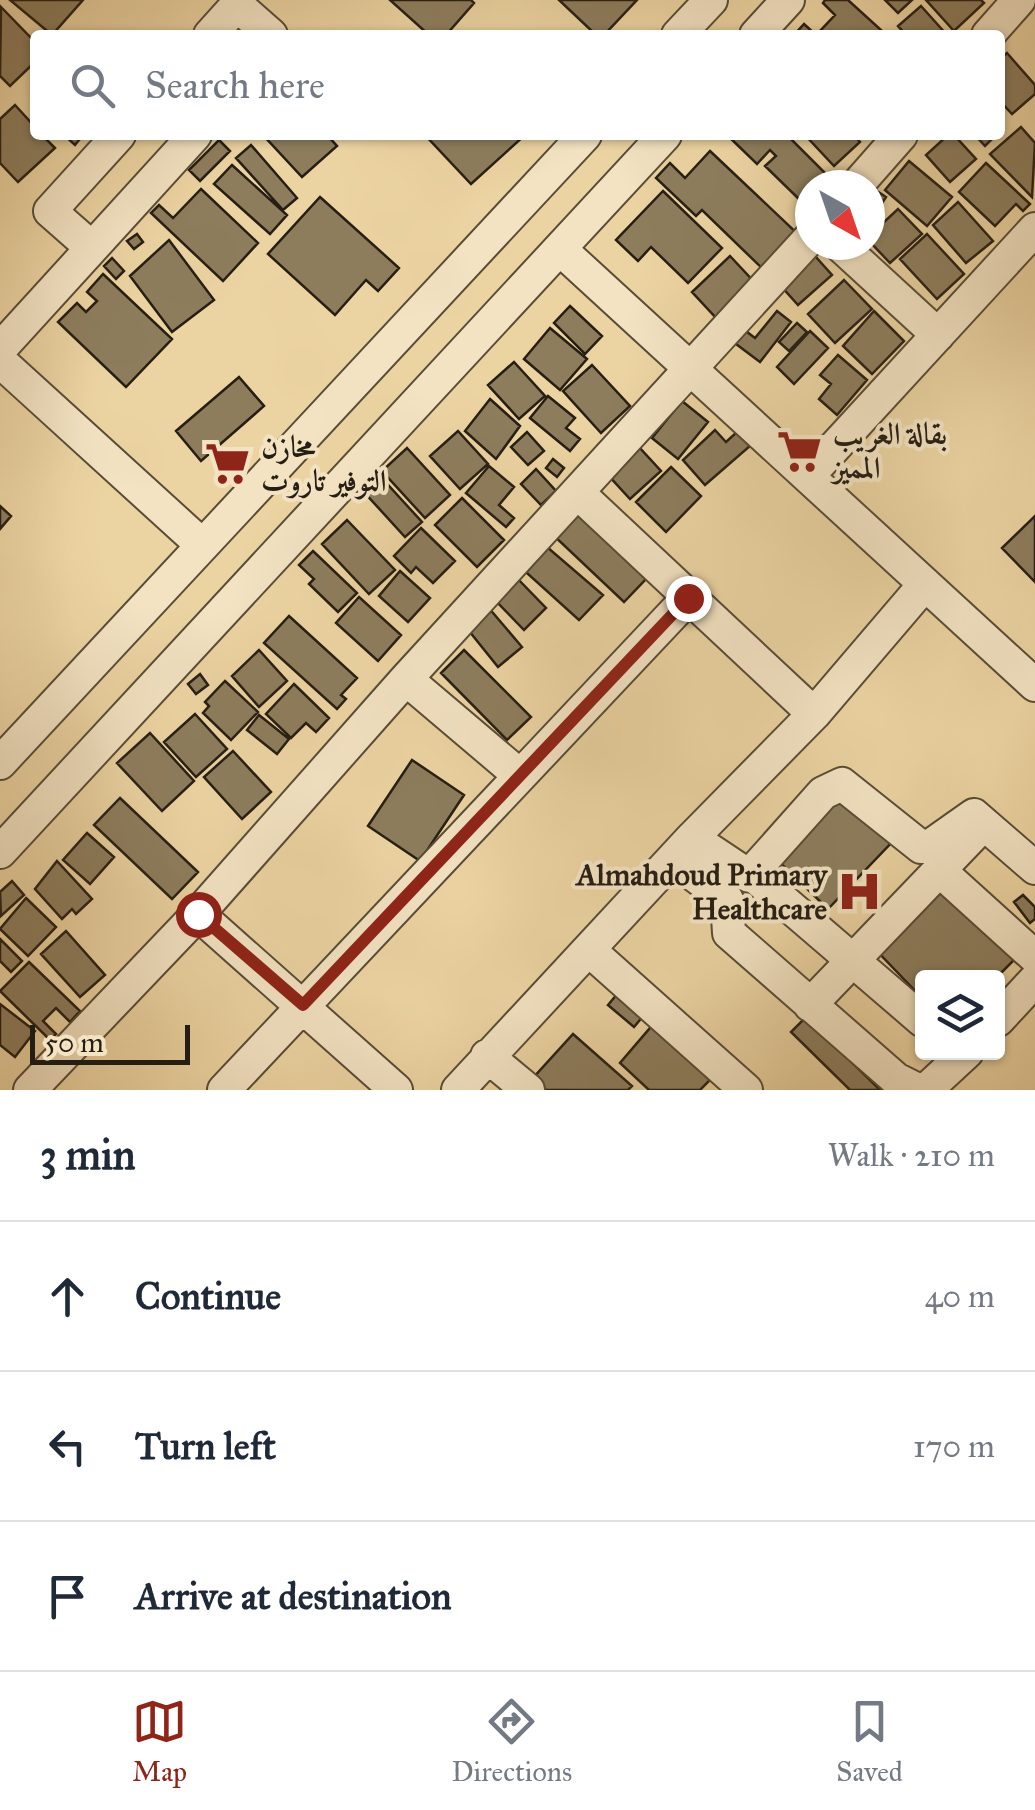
<!DOCTYPE html>
<html lang="en">
<head>
<meta charset="utf-8">
<style>
  :root { --surface:#fff; --page:#f6f6f7; --text:#1f2937; --muted:#747a83; --line:#e0e1e3; --accent:#8f2418 }
  body { margin:0; font-family:"IM FELL Great Primer",Amiri,serif; background:var(--page); color:var(--text) }
  .controls { position:absolute; right:30px; bottom:30px; display:grid; overflow:hidden; border-radius:10px; box-shadow:0 2px 8px #0004 }
  .controls button { width:90px; height:90px; display:grid; place-items:center; padding:0; border:0; border-bottom:2px solid var(--line); background:var(--surface); color:var(--text); font:50px sans-serif }
  .compass { position:absolute; left:795px; top:170px; width:90px; height:90px; border-radius:50%; background:var(--surface); box-shadow:0 2px 8px #0004; rotate:140deg }
  .scale { position:absolute; left:30px; bottom:25px; width:160px; box-sizing:border-box; padding-left:10px; border:5px solid #261e13; border-top:0; font-size:28px; line-height:35px; white-space:nowrap; color:#261e13; -webkit-text-stroke:8px #f3e3c3; paint-order:stroke }
  .stop { position:absolute; width:30px; height:30px; margin:-22px; border:8px solid #8f2418; border-radius:50%; background:#fff }
  .stop.end { background:#8f2418; border-color:#fff; box-shadow:0 2px 10px #0008 }
  .list { margin:0; padding:0; list-style:none }
  h2 { display:flex; justify-content:space-between; align-items:center; height:130px; margin:0; padding:0 40px; font-size:42px }
  h2 small { font-size:32px; font-weight:400; color:var(--muted) }
  .list li { display:grid; grid-template-columns:65px 1fr auto; gap:30px; align-items:center; box-sizing:border-box; height:150px; padding:0 40px; border-top:2px solid var(--line) }
  .list b { display:block; font-size:38px; white-space:nowrap }
  .list em { font-size:32px; font-style:normal; color:var(--muted) }
  .icon { flex:none; width:55px; height:55px; fill:none; stroke:currentColor; stroke-width:2; stroke-linecap:round; stroke-linejoin:round }
  .map { position:relative; flex:none; width:1035px; height:1090px; overflow:hidden }
  .search { position:absolute; background:var(--surface); box-shadow:0 2px 8px #0004; left:30px; right:30px; top:30px; height:110px; display:flex; align-items:center; gap:25px; box-sizing:border-box; padding:0 35px; border-radius:10px; color:var(--muted); font-size:38px }
  .sheet { height:580px; background:var(--surface) }
  nav { display:flex; justify-content:space-around; align-items:center; box-sizing:border-box; height:140px; border-top:2px solid var(--line); background:var(--surface); font-size:28px; color:var(--muted) }
  nav a { display:grid; justify-items:center; gap:5px }
  nav .on { color:var(--accent) }
  .map>svg:first-child { display:block }
</style>
</head>
<body>
<div class="map">
<svg width="1035" height="1090" viewBox="0 0 1035 1090">
  <rect width="100%" height="100%" fill="#ecd4a2"/>
  <filter id="stains"><feTurbulence type="fractalNoise" baseFrequency=".002" numOctaves="4"/><feColorMatrix values="0 0 0 0 .2 0 0 0 0 .09 0 0 0 0 .02 0 0 0 .5 -.17"/></filter>
  <radialGradient id="worn" r=".72"><stop offset=".6" stop-color="#630" stop-opacity="0"/><stop offset="1" stop-color="#630" stop-opacity=".3"/></radialGradient>
  <path fill="#8d7d5d" stroke="#261e13" stroke-width="2.5" d="M10,0H83L52,35Z
    M390,0H471L474,3L446,35H429Z
    M559,0H637L604,35H596Z
    M825,0H848L881,30L876,35H827L821,30L835,15L823,3Z
    M885,0H912L898,13Z
    M926,0H981L984,3L954,31Z
    M921,6L947,35H906L898,26Z
    M1,7L35,42V62L10,86L0,76Z
    M804,24L816,35H794Z
    M1007,53L1035,85V94L1012,114L1000,101V59Z
    M15,105L35,127V135H42L55,148L18,182L0,163V119Z
    M1021,127L1035,143L1032,197L990,154Z
    M64,135H83L75,145Z
    M263,135H327L337,146L302,177Z
    M425,135H525L471,184Z
    M727,135H787L831,179L825,185H810V200L805,205L765,166L776,156L770,150L757,164Z
    M805,135H854L860,142L834,166Z
    M948,135H954L976,159L950,182L926,155Z
    M975,135H996L985,146Z
    M219,140L230,151L200,181L189,170Z
    M251,145L297,198L283,210L236,158Z
    M710,151L801,237L768,274L702,210L696,216L656,178L670,163L685,178Z
    M909,161L952,197L927,226L885,190Z
    M986,163L1030,204L1023,211L1016,204L995,226L959,192Z
    M232,165L287,215L270,234L214,184Z
    M871,187L886,197L880,206L870,199Z
    M201,189L258,243L223,281L151,213L159,205L173,218Z
    M663,191L722,248L688,283L651,247L638,261L616,240Z
    M320,197L399,268L378,291L366,280L335,315L268,254Z
    M958,202L993,241L966,263L933,225Z
    M898,209L922,234L890,263L870,242V235Z
    M137,234L143,242L134,249L127,241Z
    M927,234L964,274L937,299L900,259Z
    M169,240L214,300L172,332L130,276Z
    M730,256L757,285L718,320L692,292Z
    M815,256L832,275L798,305L781,286Z
    M112,258L124,271L116,279L104,266Z
    M103,274L172,339L126,387L58,322L77,303L86,312L97,301L87,292Z
    M844,280L872,309L835,343L808,314Z
    M570,306L602,336L585,354L554,323Z
    M777,311L791,322L760,362L728,338L738,325L755,338Z
    M874,311L904,341L872,374L843,346Z
    M797,323L807,332L789,351L779,342Z
    M550,328L587,359L560,390L524,359Z
    M810,331L828,348L794,384L777,367Z
    M838,355L867,380L837,415L819,399L831,384L820,375Z
    M514,362L545,396L519,419L488,385Z
    M592,365L630,406L601,433L563,391Z
    M239,377L264,406L201,461L176,431Z
    M548,396L575,418L566,428L580,439L570,451L530,418Z
    M490,399L520,426L496,459L465,431Z
    M682,401L708,422L678,459L652,438Z
    M715,430L726,442L737,432L750,446L705,485L683,460Z
    M458,431L488,464L460,489L430,456Z
    M527,432L544,451L528,465L511,447Z
    M639,447L661,471L630,499L608,475Z
    M407,448L450,495L425,518L382,471Z
    M553,459L564,468L557,477L546,468Z
    M489,466L514,487L499,505L514,518L506,527L466,493Z
    M671,467L701,496L666,532L636,502Z
    M536,469L556,491L541,505L521,484Z
    M380,476L422,522L405,537L363,491Z
    M462,498L504,540L477,567L435,525Z
    M0,506L11,516L0,529Z
    M577,507L647,578L624,602L552,534Z
    M1035,516V582L1002,548Z
    M347,520L395,570L369,594L322,544Z
    M421,528L455,561L433,583L416,567L411,573L394,556Z
    M540,541L603,595L579,620L518,565Z
    M313,551L357,593L338,612L309,584L314,579L299,565Z
    M400,571L430,598L408,622L379,596Z
    M515,576L546,608L524,630L493,598Z
    M359,597L401,635L378,661L336,623Z
    M488,607L522,647L498,667L465,626Z
    M289,616L357,678L341,695L346,699L337,709L264,643Z
    M259,650L287,681L259,707L232,676Z
    M464,650L531,717L507,740L441,673Z
    M200,674L208,685L196,694L188,684Z
    M225,681L258,712L231,740L203,713L209,706L205,702Z
    M294,684L329,718L316,732L306,723L291,738L266,714Z
    M195,714L227,749L196,777L164,742Z
    M259,715L289,739L277,754L247,730Z
    M150,733L194,781L162,811L117,763Z
    M233,751L271,792L242,819L204,777Z
    M412,760L464,795L420,861L368,826Z
    M840,787L894,840L828,909L773,856Z
    M120,798L198,872L172,899L94,825Z
    M87,833L114,857L90,884L63,860Z
    M57,861L92,899L76,914L72,909L62,919L35,889Z
    M12,881L24,895L1,916L0,892Z
    M945,882L1017,957L996,978H922V998L875,949Z
    M1023,895L1035,907V919L1030,923L1014,902Z
    M26,898L56,927L28,956L0,929Z
    M66,931L105,975L80,997L41,954Z
    M0,939L22,961L11,972L0,961Z
    M29,962L80,1011L70,1022L56,1008L43,1021L56,1034L50,1040L0,991Z
    M618,993L644,1015L634,1027L608,1005Z
    M0,1004L35,1031L15,1057L0,1045Z
    M806,1017L880,1090H850L791,1032Z
    M656,1021L710,1080L700,1090H649L620,1063Z
    M573,1034L632,1086L628,1090H546L533,1078Z"/>
  <g fill="none" stroke-linecap="round" stroke-linejoin="round">
    <defs>
      <path id="minor" d="M210,35L237,5L271,35
        M678,35L711,0
        M756,35L788,0
        M988,35L1019,0
        M857,185L901,135
        M840,245L938,335
        M92,248L50,211L119,135
        M560,249L1035,685
        M0,349L195,135
        M0,361L202,545
        M808,476L1035,229
        M578,493L814,714
        M406,679L518,774
        M0,763L585,135
        M692,838L749,876L823,793L842,784L921,847L930,846L974,815L1035,868
        M0,852L665,135
        M673,859L727,900L729,933L896,1079L918,1090
        M939,870L1035,957
        M752,874L922,1020
        M198,914L396,1090
        M589,950L746,1090
        M810,1005L977,831
        M998,1020L1035,980
        M487,1056L528,1090
        M30,1090L198,914L406,679L810,238
        M224,1090L688,598
        M458,1090L692,838L814,714L925,584
        M926,1090L967,1052"/>
    </defs>
    <use href="#minor" stroke="#584c37" stroke-width="36"/>
    <use href="#minor" stroke="#f3e3c3" stroke-width="32"/>
  </g>
  <g fill="none" stroke-linecap="round" stroke-linejoin="round">
    <path stroke="#8f2418" stroke-width="12" d="M198,914L303,1005L688,598"/>
  </g>
  <defs>
    <symbol id="supermarket-bare" viewBox="-9 -9 18 18"><path d="M-6-5.5h2.5l.6 2H6L4.5 2H-2.5L-4.4-4H-6ZM-1.5 3.2a1.3 1.3 0 1 0 .1 0ZM3 3.2a1.3 1.3 0 1 0 .1 0Z" fill="#8f2418" stroke="#f3e3c3" stroke-width="2.5" paint-order="stroke"/></symbol>
    <symbol id="hospital-bare" viewBox="-9 -9 18 18"><path d="M-5-5h3v3.5h4V-5h3V5h-3V1.5h-4V5h-3Z" fill="#8f2418" stroke="#f3e3c3" stroke-width="2.5" paint-order="stroke"/></symbol>
  </defs>
  <g fill-rule="evenodd">
    <use href="#supermarket-bare" x="768" y="420" width="63" height="63"/>
    <use href="#supermarket-bare" x="196" y="432" width="63" height="63"/>
    <use href="#hospital-bare" x="828" y="860" width="63" height="63"/>
  </g>
  <g text-anchor="middle" stroke-width="8" stroke-linejoin="round" paint-order="stroke">
    <g font-size="30" font-weight="bold" fill="#261e13" stroke="#f3e3c3" text-anchor="start">
      <text x="833" y="444">بقالة الغريب<tspan x="833" dy="34">المميز</tspan></text>
      <text x="261" y="457">مخازن<tspan x="261" dy="34">التوفير تاروت</tspan></text>
      <text x="827" y="885" text-anchor="end">Almahdoud Primary<tspan x="827" dy="34">Healthcare</tspan></text>
    </g>
  </g>
  <rect width="100%" height="100%" filter="url(#stains)"/>
  <rect width="100%" height="100%" fill="url(#worn)"/>
</svg>
<div class="controls">
<button><svg class="icon" aria-label="layers" viewBox="0 0 24 24"><path d="M12 4l9 5-9 5-9-5zM3 14l9 5 9-5"/></svg></button>
</div>
<svg class="compass" viewBox="-18 -18 36 36"><path d="M0-13l5 13h-10z" fill="#e53935"/><path d="M0 13l5-13h-10z" fill="#747a83"/></svg>
<div class="scale">50 m</div>
<div class="stop" style="left:198px;top:914px"></div>
<div class="stop end" style="left:688px;top:598px"></div>
<div class="search"><svg class="icon" aria-label="search" viewBox="0 0 24 24"><circle cx="10" cy="10" r="6"/><path d="M15 15l6 6"/></svg>Search here</div>
</div>
<section class="sheet">
<h2>3 min<small>Walk · 210 m</small></h2>
<ul class="list">
<li><svg class="icon" aria-label="ahead" viewBox="0 0 24 24"><path d="M12 20V5M6 11l6-6 6 6"/></svg><div><b>Continue</b></div><em>40 m</em></li>
<li><svg class="icon" aria-label="left" viewBox="0 0 24 24"><path d="M17 20v-9H6M10 6l-5 5 5 5"/></svg><div><b>Turn left</b></div><em>170 m</em></li>
<li><svg class="icon" aria-label="arrive" viewBox="0 0 24 24"><path d="M6 21V4h12l-3 4 3 4H6"/></svg><div><b>Arrive at destination</b></div></li>
</ul>
</section>
<nav>
<a class="on"><svg class="icon" aria-label="map" viewBox="0 0 24 24"><path d="M3 6l6-2 6 2 6-2v14l-6 2-6-2-6 2zM9 4v14M15 6v14"/></svg>Map</a>
<a><svg class="icon" aria-label="directions" viewBox="0 0 24 24"><path d="M12 3l9 9-9 9-9-9zM9 14v-3h6M13 9l2 2-2 2"/></svg>Directions</a>
<a><svg class="icon" aria-label="saved" viewBox="0 0 24 24"><path d="M7 4h10v16l-5-4-5 4z"/></svg>Saved</a>
</nav>
</body>
</html>
